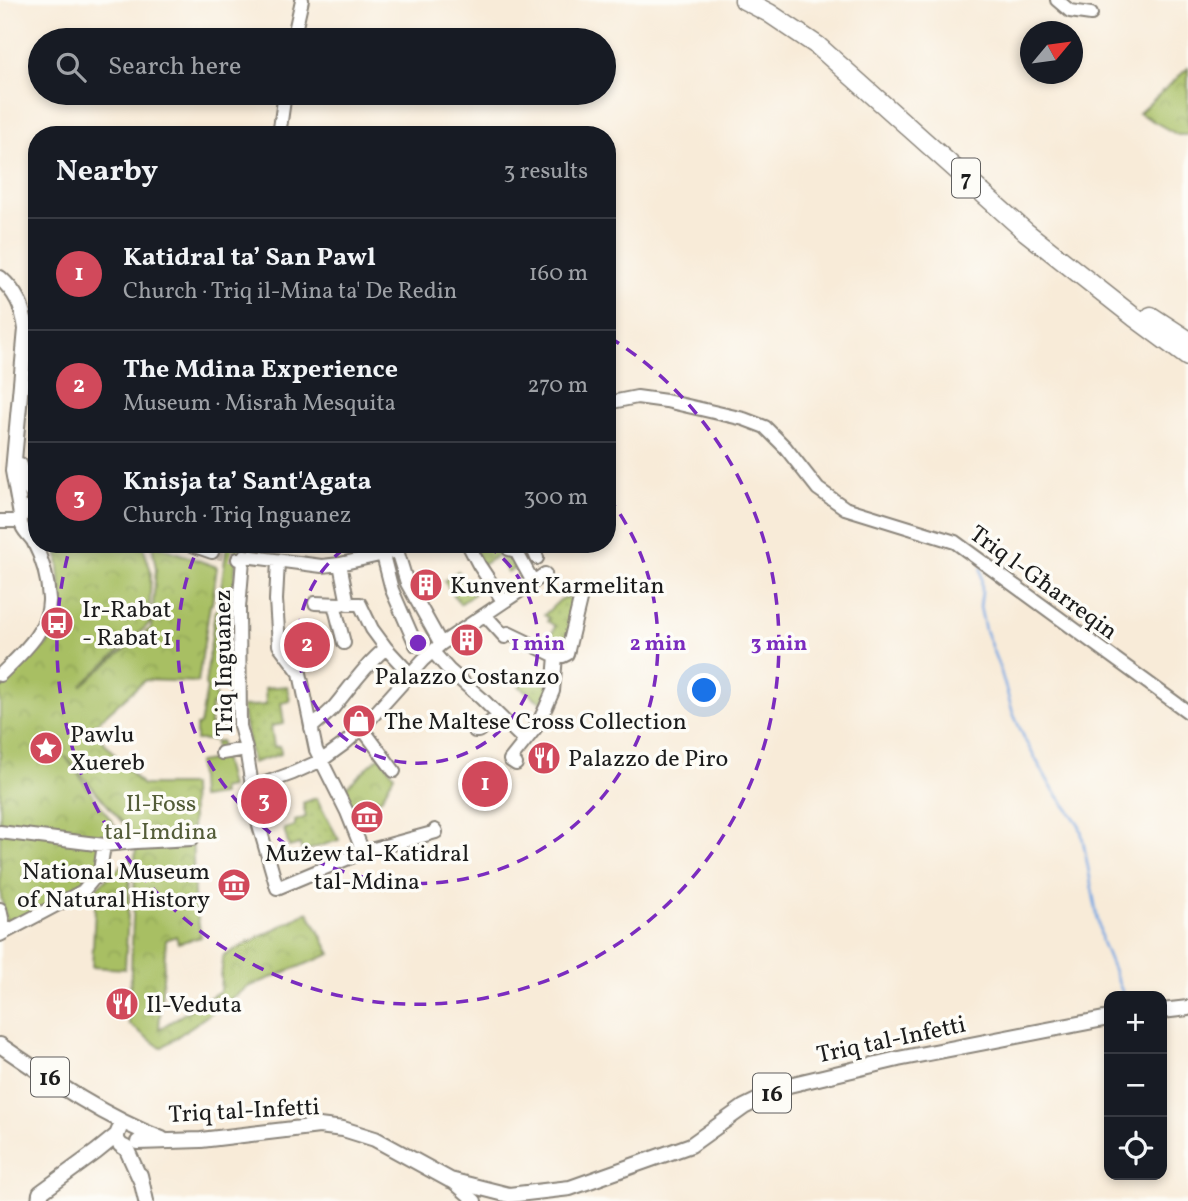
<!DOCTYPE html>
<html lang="en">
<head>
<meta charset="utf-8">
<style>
  :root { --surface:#171b24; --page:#20242c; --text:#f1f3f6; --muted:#9ea1a6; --line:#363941; --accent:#d1495b }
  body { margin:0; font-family:Vollkorn,serif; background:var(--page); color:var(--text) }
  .controls { position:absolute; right:21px; bottom:21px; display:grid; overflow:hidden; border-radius:14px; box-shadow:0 4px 10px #0003 }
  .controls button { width:63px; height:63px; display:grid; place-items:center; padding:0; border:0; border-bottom:2px solid var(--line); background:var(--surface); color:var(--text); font:35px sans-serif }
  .compass { position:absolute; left:1020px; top:21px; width:63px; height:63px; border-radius:50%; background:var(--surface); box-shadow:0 4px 10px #0003; rotate:61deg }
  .you { position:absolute; left:705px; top:691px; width:24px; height:24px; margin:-18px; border:5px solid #fff; border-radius:50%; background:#1a73e8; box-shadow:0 0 0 10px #1a73e833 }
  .badge { display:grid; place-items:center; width:46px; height:46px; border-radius:50%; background:var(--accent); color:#fff; font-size:23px; font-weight:700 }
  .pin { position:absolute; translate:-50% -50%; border:4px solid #fff; box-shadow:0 2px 7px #0006 }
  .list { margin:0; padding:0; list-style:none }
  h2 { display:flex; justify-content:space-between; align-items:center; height:91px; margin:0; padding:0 28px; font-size:30px }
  h2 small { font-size:23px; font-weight:400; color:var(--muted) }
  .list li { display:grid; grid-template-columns:46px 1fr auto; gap:21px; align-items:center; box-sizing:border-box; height:112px; padding:0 28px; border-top:2px solid var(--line) }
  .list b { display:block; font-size:26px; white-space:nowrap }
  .list p { margin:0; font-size:23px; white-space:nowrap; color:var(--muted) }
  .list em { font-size:23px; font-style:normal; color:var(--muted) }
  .icon { flex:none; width:38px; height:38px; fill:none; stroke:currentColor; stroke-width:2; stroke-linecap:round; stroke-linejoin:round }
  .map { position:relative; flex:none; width:1188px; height:1201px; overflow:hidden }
  .search { position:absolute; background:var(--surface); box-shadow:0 4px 10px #0003; left:28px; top:28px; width:588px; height:77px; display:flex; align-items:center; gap:18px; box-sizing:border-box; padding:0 24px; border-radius:38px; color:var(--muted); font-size:26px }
  .panel { position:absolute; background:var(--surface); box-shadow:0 4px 10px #0003; left:28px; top:126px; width:588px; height:427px; border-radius:28px }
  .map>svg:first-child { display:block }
</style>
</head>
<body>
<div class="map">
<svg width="1188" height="1201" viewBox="0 0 1188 1201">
  <defs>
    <pattern id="park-crowns" width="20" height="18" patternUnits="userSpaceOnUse" patternTransform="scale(1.75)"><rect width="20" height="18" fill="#a8bf64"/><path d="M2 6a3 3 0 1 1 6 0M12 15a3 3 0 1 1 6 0" fill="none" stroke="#90a456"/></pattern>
    <pattern id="garden-dots" width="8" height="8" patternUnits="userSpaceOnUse" patternTransform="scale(1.75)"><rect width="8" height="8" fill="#a8bf64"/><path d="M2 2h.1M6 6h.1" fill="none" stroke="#90a456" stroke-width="1.8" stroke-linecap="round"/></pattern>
  </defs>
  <rect width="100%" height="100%" fill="#fdfcf7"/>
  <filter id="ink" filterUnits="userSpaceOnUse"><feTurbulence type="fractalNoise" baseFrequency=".0143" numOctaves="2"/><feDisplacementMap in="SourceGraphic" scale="14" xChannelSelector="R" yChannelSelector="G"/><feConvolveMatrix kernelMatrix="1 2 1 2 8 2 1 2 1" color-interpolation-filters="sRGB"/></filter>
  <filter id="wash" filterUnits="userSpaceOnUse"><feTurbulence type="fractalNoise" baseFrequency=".00686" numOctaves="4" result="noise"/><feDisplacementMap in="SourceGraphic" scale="28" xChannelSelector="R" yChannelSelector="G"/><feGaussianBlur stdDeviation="1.57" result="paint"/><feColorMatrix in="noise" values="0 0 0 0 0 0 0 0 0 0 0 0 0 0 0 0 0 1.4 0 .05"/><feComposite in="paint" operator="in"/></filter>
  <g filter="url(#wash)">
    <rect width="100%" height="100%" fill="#f8ebd8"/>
    <path fill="#a8bf64" stroke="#626e40" stroke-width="2" d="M227,544H240L236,561L232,622L226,621L222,655L215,692L216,701H222V704L211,705L210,725H217L216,714H222L221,732H214L213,740H196V726L200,725L207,688L205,685L215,611L218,609Z
      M221,741L222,753L230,787L221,789L222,795L200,798L198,762L217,759L215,742Z"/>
    <path fill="url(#park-crowns)" stroke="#626e40" stroke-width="2" d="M1188,68V135H1178L1139,113Z
      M57,544H142L151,571L149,624L81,686L151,628L156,569L152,544L217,567L212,604L210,605L198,682L145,680L91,728L142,785H191L194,896L201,937L178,943L176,936L166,940L159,1029L220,991L223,956L308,912L331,954L248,987L161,1048L129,1024L136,838L65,756L121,834L81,887L7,928L0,891V690L35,653L47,645L53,632L62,603Z
      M380,756L394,775L381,799L348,811L340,793Z
      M131,858L125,969L92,967L96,888Z"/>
    <path fill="url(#garden-dots)" stroke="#626e40" stroke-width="2" d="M472,544H504L515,569L507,572L499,555L482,565Z
      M458,571L474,594L460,604L444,581Z
      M566,597L577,603L567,642L551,636L555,626L547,621L549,618L544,615L560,600Z
      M530,672L551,687L542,703L519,686Z
      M287,686L290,701L281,703L284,724L271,726L274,747L280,746L281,754L252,763L242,707L266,705L265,688Z
      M316,798L339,840L302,852L300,844L289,847L284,829L295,826V821L306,817L303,803Z"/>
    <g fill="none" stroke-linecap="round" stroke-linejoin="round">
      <path stroke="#78a7e2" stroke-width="2.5" d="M981,568L982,592L980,607L985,630L1001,672L1013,713L1026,742L1052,788L1078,823L1081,830L1102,942L1124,996"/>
    </g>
  </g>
  <g filter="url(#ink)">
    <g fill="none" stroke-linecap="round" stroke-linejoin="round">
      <path stroke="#ccc2b2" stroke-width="12" stroke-dasharray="12 6" stroke-linecap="butt" d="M212,552L238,558"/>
      <defs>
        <path id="minor" d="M1057,0L1070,11L1091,14
          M293,40L302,0
          M279,135L285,93
          M607,403L637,397L666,401L744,419L765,427L785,447L818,489L845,508L955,542L1188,712
          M0,521H21
          M189,544L212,552
          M395,544L407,583L441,644
          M468,544L479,565L503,601
          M507,544L509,549L516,551L533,582
          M531,544L537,558
          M383,555L392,590L416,645
          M238,559L243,560L244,556L322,566L340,564L397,551
          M243,560L239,608L240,726L246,749L258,822L277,888L363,852L436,832L435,830
          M278,561L276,600L279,645L300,673L316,750L347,812L363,852
          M340,564L348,604H360L372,629L386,648L410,674
          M315,603L341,604
          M334,604L344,643
          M485,615L505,637L508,633L556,656
          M433,652L449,670L481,698L525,741
          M0,675C20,655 50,630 49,599C48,579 42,558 33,541C29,535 22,530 21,523C19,512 27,507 37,505
          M311,728C318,721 327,715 333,708C350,688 365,665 386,648
          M362,728L394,771
          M475,731H478L499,716
          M222,753L246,749
          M516,764L510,760L537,726L546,707L553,691L556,656H563L567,654L580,600
          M252,788L293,773L322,760L344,744L362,728L423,660L441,644L545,574
          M0,832L104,845L136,842L192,839
          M0,909L5,932
          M0,935L83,891L100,871L104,845
          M451,1180L475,1201"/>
        <path id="major" d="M0,278C16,292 23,307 26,329L13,471L21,515
          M20,465L23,478L37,501
          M1162,1011L1188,1008
          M0,1045C51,1080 104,1117 162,1139
          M119,1130C115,1137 117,1145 126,1148L142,1183
          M138,1142L201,1140L319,1126L343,1129L375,1139L450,1180L509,1195L570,1188L691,1145L744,1107L789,1085L898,1059L1109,1018
          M140,1175L146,1201
          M39,1201L40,1193L96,1152L117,1135"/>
        <path id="highway" d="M744,0L769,13L818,46L1026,232L1134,317L1188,357
          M1151,316L1188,340"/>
      </defs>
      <use href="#minor" stroke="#8a847a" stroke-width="16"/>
      <use href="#major" stroke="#8a847a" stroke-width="18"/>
      <use href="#highway" stroke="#8a847a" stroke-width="21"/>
      <use href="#minor" stroke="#fff" stroke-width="12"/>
      <use href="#major" stroke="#fff" stroke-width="14"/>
      <use href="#highway" stroke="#fff" stroke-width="18"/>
    </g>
  </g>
  <g fill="none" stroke="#7b2cbf" stroke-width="3.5" stroke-dasharray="12 9">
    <path d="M487 545A120 120 0 1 1 349 545"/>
    <path d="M608 497A240 240 0 1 1 199 545"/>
    <path d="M609 337A361 361 0 1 1 70 547"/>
  </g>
  <defs>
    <symbol id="building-disc" viewBox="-11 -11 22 22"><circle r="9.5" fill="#d1495b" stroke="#fdfcf7"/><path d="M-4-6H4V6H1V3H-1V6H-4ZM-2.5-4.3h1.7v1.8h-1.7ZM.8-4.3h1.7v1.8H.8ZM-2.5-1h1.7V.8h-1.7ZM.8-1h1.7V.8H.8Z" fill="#fff"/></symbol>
    <symbol id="bus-disc" viewBox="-11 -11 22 22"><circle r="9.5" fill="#d1495b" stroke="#fdfcf7"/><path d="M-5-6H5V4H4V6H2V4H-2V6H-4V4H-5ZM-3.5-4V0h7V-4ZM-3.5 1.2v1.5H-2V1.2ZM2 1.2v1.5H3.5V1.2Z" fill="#fff"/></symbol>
    <symbol id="shop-disc" viewBox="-11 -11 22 22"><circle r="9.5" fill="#d1495b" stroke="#fdfcf7"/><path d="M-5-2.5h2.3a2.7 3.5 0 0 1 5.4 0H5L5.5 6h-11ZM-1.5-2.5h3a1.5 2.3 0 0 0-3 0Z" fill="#fff"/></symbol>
    <symbol id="sight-disc" viewBox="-11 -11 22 22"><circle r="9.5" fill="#d1495b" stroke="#fdfcf7"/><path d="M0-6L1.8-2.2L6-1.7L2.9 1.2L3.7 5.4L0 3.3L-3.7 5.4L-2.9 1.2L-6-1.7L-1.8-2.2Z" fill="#fff"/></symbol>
    <symbol id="restaurant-disc" viewBox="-11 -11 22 22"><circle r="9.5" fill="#d1495b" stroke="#fdfcf7"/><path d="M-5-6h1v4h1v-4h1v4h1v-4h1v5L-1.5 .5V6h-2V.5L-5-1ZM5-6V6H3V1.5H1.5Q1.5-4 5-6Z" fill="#fff"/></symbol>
    <symbol id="museum-disc" viewBox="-11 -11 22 22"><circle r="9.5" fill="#d1495b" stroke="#fdfcf7"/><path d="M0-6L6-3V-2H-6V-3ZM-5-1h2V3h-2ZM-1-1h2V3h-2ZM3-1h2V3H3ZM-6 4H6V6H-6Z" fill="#fff"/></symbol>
  </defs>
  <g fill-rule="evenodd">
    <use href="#building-disc" x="407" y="566" width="38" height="38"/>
    <use href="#bus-disc" x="38" y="604" width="38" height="38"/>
    <use href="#building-disc" x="448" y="621" width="38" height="38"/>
    <use href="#shop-disc" x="340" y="702" width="38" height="38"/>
    <use href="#sight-disc" x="27" y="729" width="38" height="38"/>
    <use href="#restaurant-disc" x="525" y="739" width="38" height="38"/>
    <use href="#museum-disc" x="348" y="798" width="38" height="38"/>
    <use href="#museum-disc" x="215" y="866" width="38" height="38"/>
    <use href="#restaurant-disc" x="103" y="985" width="38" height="38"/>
  </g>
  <g text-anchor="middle" stroke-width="7" stroke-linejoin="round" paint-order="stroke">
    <g fill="#fdfcf7" stroke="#605f5e" stroke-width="2">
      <rect x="952" y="158.5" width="28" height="39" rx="5"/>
      <rect x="31" y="1057.5" width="38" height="39" rx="5"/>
      <rect x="753" y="1073.5" width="38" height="39" rx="5"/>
    </g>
    <g font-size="23" font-weight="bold" fill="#1c1c1c">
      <text x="966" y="186">7</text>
      <text x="50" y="1085">16</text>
      <text x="772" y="1101">16</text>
    </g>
    <g font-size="24" fill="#1c1c1c" stroke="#fdfcf7">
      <text transform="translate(1044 582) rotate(36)" y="8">Triq l-Għarreqin</text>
      <text transform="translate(223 663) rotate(-91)" y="8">Triq Inguanez</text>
      <text transform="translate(891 1039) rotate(-12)" y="8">Triq tal-Infetti</text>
      <text transform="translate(244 1110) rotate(-3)" y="8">Triq tal-Infetti</text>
    </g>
    <g font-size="24" fill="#1c1c1c" stroke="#fdfcf7" text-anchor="start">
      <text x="450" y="593">Kunvent Karmelitan</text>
      <text x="82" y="617">Ir-Rabat<tspan x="82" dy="28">- Rabat 1</tspan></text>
      <text x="467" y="684" text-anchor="middle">Palazzo Costanzo</text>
      <text x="384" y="729">The Maltese Cross Collection</text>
      <text x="70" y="742">Pawlu<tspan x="70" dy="28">Xuereb</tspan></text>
      <text x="568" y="766">Palazzo de Piro</text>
      <text x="367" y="861" text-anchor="middle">Mużew tal-Katidral<tspan x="367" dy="28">tal-Mdina</tspan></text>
      <text x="210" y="879" text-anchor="end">National Museum<tspan x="210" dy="28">of Natural History</tspan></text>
      <text x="146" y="1012">Il-Veduta</text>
    </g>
    <g font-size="24" fill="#545d39" stroke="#fdfcf7">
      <text x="161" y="811">Il-Foss<tspan x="161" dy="28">tal-Imdina</tspan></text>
    </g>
  </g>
  <circle cx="418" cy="643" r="10" fill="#7b2cbf" stroke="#fdfcf7" stroke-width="3.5"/>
  <g font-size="21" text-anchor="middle" font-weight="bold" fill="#7b2cbf" stroke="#fdfcf7" stroke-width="7" stroke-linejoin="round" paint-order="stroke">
    <text x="538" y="650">1 min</text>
    <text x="658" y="650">2 min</text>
    <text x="779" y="650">3 min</text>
  </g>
</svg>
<div class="controls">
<button>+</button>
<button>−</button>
<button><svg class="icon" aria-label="locate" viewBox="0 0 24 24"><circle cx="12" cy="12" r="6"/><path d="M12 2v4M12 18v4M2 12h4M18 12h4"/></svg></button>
</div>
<svg class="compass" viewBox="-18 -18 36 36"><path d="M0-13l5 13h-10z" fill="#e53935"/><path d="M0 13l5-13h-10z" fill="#9ea1a6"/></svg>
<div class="you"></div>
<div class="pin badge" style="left:485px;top:784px">1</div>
<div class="pin badge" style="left:307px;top:645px">2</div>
<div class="pin badge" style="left:264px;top:801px">3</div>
<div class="search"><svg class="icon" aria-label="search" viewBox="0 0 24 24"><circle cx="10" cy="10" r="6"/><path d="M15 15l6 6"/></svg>Search here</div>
<section class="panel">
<h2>Nearby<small>3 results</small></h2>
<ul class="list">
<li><span class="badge">1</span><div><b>Katidral ta’ San Pawl</b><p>Church · Triq il-Mina ta' De Redin</p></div><em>160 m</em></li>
<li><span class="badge">2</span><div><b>The Mdina Experience</b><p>Museum · Misraħ Mesquita</p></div><em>270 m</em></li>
<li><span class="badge">3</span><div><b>Knisja ta’ Sant'Agata</b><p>Church · Triq Inguanez</p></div><em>300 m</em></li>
</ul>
</section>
</div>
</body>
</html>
